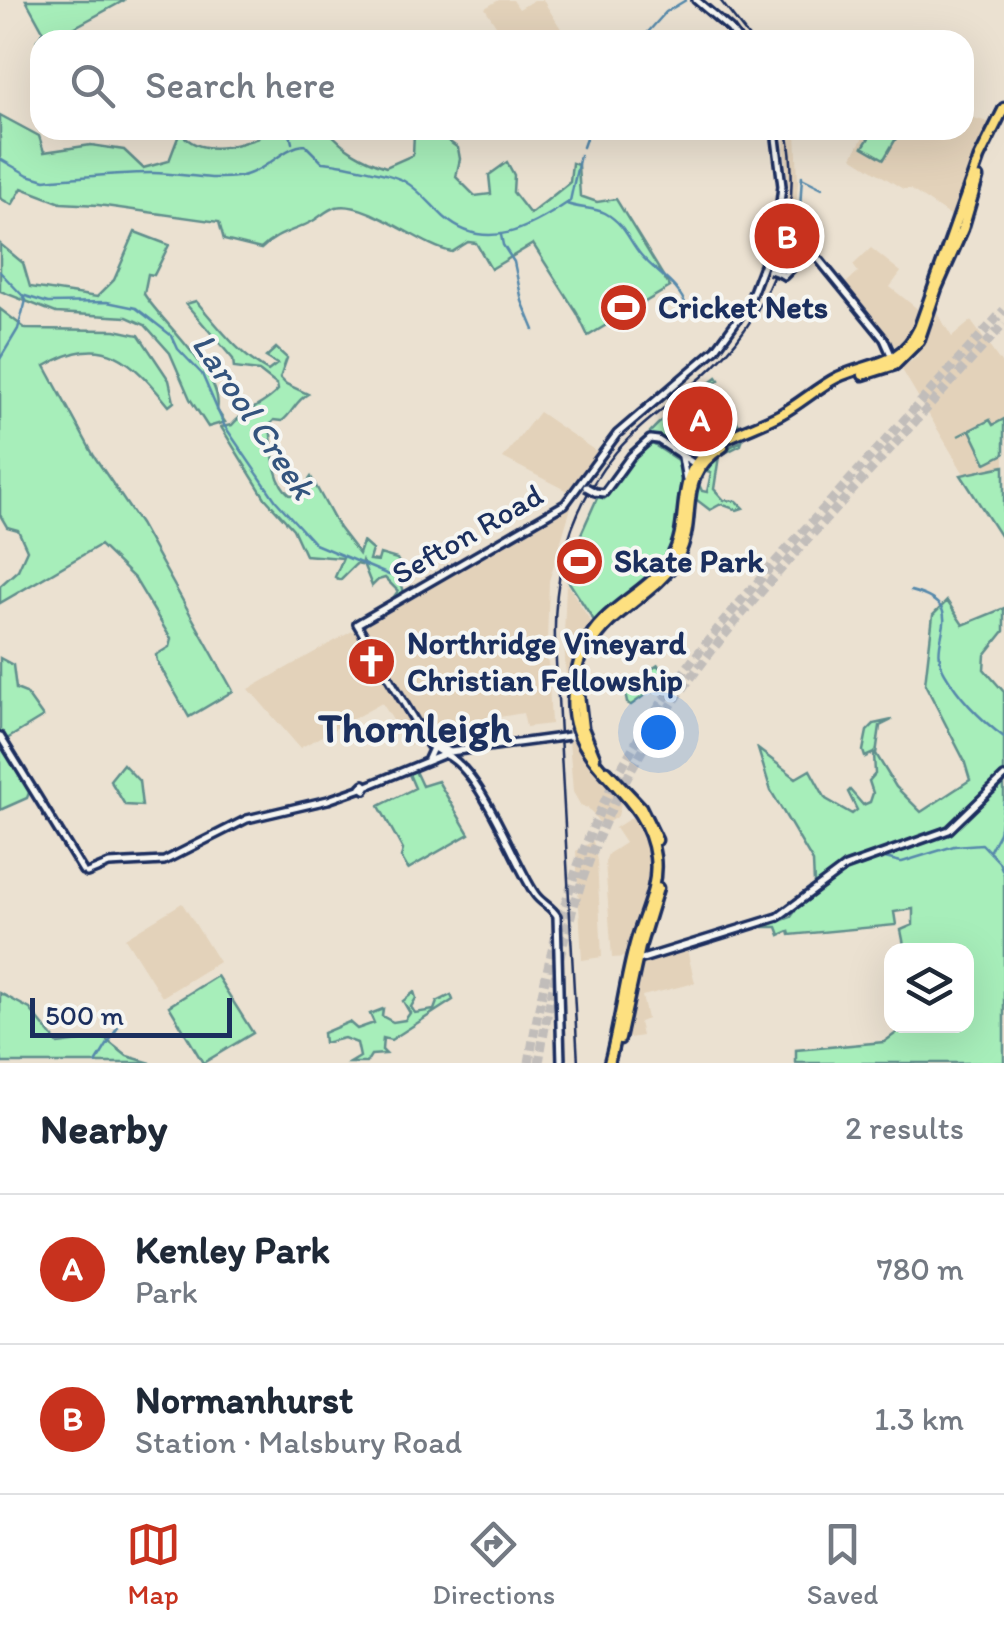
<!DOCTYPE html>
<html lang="en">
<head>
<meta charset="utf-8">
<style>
  :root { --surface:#fff; --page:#f6f6f7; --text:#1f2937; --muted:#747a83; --line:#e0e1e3; --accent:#c8321e }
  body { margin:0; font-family:Itim,sans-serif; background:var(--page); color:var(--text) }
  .controls { position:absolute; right:30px; bottom:30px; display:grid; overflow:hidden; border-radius:20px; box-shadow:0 10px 40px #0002 }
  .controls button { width:90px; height:90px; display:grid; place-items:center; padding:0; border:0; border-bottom:2px solid var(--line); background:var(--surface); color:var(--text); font:50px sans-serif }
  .scale { position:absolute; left:30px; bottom:25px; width:202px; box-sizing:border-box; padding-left:10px; border:5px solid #1b2f5e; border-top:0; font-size:28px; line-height:35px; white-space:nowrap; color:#1b2f5e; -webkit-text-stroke:8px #f6f6f2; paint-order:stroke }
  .you { position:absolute; left:658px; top:732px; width:35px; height:35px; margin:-25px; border:8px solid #fff; border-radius:50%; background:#1a73e8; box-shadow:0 0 0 15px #1a73e833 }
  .badge { display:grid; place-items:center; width:65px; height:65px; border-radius:50%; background:var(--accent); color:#fff; font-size:32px; font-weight:700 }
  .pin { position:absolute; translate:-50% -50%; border:5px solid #fff; box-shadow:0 2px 10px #0006 }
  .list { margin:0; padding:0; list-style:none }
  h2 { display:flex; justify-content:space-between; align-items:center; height:130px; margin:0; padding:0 40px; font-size:42px }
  h2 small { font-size:32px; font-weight:400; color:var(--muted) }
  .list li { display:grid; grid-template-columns:65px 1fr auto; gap:30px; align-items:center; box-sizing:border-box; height:150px; padding:0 40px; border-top:2px solid var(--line) }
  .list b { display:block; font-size:38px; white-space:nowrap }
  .list p { margin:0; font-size:32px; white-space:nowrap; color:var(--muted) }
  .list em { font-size:32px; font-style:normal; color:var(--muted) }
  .icon { flex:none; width:55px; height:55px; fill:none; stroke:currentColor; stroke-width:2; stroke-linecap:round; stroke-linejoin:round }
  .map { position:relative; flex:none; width:1004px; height:1063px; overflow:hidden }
  .search { position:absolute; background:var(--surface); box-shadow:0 10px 40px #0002; left:30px; right:30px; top:30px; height:110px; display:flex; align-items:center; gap:25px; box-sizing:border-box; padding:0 35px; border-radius:30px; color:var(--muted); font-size:38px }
  .sheet { height:430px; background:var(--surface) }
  nav { display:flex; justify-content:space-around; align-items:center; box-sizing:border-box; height:140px; border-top:2px solid var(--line); background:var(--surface); font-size:28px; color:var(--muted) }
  nav a { display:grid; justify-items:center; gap:5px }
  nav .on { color:var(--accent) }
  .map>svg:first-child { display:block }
</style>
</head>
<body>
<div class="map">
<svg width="1004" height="1063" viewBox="0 0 1004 1063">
  <rect width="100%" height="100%" fill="#ebe1d1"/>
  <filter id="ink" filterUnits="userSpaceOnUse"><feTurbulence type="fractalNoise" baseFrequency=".01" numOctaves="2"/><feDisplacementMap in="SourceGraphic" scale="20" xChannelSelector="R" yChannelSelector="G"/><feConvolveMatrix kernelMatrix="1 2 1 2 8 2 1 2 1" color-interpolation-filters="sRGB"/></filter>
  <g filter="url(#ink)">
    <path fill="#e3d2ba" d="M499,0H513L519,9L534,0H543L568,40H502L504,38L485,8Z
      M964,115L991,123L977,152L956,220L910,189H903L852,157L867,130H964Z
      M783,130H796L798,183L795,213L780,271L774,268L786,217L789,188Z
      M871,248L901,272L890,287L920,311L912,334L904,345L900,342L895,346L845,284L858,272L853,265Z
      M934,308L952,337L971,321L1004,367V541L901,368L917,357Z
      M539,412L597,452L569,492L503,458Z
      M573,501L549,581L547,642L551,724L526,727L523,713L500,717L498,721L500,729L488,731L487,728L474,733L467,722L409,745L382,703L300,748L249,689L436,584Z
      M566,582L593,625L578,654L568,719L564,637Z
      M569,740H576L591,768L622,799L618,816L602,826L588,808L581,806L573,792Z
      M634,816L648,844L650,887L628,957L612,958L605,862L608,854L625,843L615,828Z
      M593,841L597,861L602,957L582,960L576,851Z
      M182,903L219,962L162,997L125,938Z
      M687,950L695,983L642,996L647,1019L639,1022L642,1036L623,1039L640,964Z"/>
    <path fill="#a7eeba" stroke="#618e8c" stroke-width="2.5" d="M26,0H125L51,40H37L43,31Z
      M0,115L39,136L44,152L91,145L124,150L143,168L169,161L180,132C200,157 232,147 258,138L261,130H328C344,149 362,159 386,167L413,155L414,133L440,135L458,148L460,159L456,177L475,196L491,194L489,175L507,162L514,175L513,192L530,214L570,182L572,163L578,165L580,196L597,202L616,199L670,287L588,336L577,313L533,244L491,269L476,243L468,242L452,252C420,246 368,200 336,207C327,209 318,219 309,223C291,232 276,234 261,249L224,240L219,222L98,205L61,203L22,188L12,205L0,198Z
      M874,130H901L884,159L863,147Z
      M135,232L169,245L154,275L148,274L144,294C163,324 225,376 217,410L225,422L208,427L190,399L170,353L145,325L127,317L56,313L0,291V244L23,263L30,287L97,297L114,280Z
      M196,301C218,326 238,354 268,371L277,364L266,357L276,348L287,358L280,378L286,384L308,394C295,401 293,413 282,421L274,420L270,425C273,447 271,480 290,495L299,494L311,477L339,528L359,554L363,542L372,550L369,560L378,561L380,554L397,559L406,576L402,585L404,593L393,598L398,591L385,578L378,580L372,586L362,561L361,565L356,564L340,580L335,577L343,558L305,555L293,529L265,498L221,427L232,425C243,410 265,406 278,390L277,385L259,371L234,368L233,359L186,304Z
      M0,309L26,329L115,330L139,335L169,380L174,402L169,406C131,360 105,331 45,366L94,456L140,524L233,691L189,717L157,661L156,655L169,647L171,639L135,579L100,545L0,603V586L18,570L27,550L18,530L7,527L0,515Z
      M717,377L719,380L715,383L740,427L710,442L693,457L651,435L650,432L658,424Z
      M1004,419V454L986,463L970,430L958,436L990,420L993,425Z
      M742,441L741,445L719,456L714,489L724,500L736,501L743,508L737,510L721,504L710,510L697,500L692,501L697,480L702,491L707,492L711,473L702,471C712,456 726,448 742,441Z
      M651,443L682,463L676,534L667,552L657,567L595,622L567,579L577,543L598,496L604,499C622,482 631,458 651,443Z
      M1004,466V542L961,475Z
      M947,601L963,625L1004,608V631L985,655L984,669L1004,692V1063H796V1050L884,1042L906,1026H966V951L905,950L901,930L913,925V909L894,912L896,925L790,935L789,931L780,935L777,927H763L791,917L814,884L813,862L771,791L758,749L796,778L810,770L826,799L852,814L857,810L848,792L850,790L863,805L870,802L873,793L869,781L875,774L874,753L865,757L863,751L867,731L874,724L892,720L880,726L876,754L896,787L921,812L970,780L964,760L925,684L933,615Z
      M0,658L13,665L16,689L26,693L43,717L7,739L0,731Z
      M658,665L662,673L657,691L652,690L631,705L627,703L623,682L640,676L645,681L647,672Z
      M0,739L30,790L27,798L0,810Z
      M123,764L139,781L142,806L125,805L110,780Z
      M415,771L422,786L438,781L469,834L408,869L401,857L403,850L379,806L415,788L409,774Z
      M217,976L253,1033L203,1063L169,1006Z
      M414,992L416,998L411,1007L415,1013L434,1010L437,1002L451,995L453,1000L391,1040L383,1038L382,1050L386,1054L371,1055L366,1063H350L360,1057L357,1043L344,1038L324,1043L323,1033L349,1022L357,1029L374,1023L370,1014L383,1009L382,1016L393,1022L405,1020L410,1013L403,1001Z
      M0,993L30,1009L58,1044L104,1038L127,1056L151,1063H0Z"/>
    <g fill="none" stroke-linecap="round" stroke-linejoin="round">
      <path stroke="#5689ab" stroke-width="2.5" d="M333,40L334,39
        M641,40L666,12L686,0
        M289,130L292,143
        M583,147L589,130
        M0,159L28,175L45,180C81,177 117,173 153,173C181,173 208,181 237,177C266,173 283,146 305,145L322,162C338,163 390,173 404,181C420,190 431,205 444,217C486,254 532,227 570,201L580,155
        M802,178L822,188
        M567,204C580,209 593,207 605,213C625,224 629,241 641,255C657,274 679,284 687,308
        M799,226L802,176
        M501,235L503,245L514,262L522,301L534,330
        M0,272L22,295L48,303L107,302L136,308L172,336L178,349L202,374L224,425L276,501L315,544L389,575H413
        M23,296L26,300L24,308
        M0,359L18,329L23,310
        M911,591C974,608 924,638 945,673C960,699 980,719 1004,737
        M990,850L999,833L1004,802
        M881,857L901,862
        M902,862L954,846L982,844L999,862L1004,874
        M0,1049L2,1063
        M96,1063L118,1027"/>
      <path stroke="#c1bdba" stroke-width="9" stroke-dasharray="9 4.5" stroke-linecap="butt" d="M529,1063C545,965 569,870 614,782C666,681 740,601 815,518C878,449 941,379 1004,310
        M539,1063C554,967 577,874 622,787C673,688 745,609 819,527C881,459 942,392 1004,324"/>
      <defs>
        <path id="tertiary" d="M696,0L730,29L738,40
          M799,236H803V240H799Z
          M803,240L884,339L892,357
          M781,274L784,276L791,269L799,241
          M682,457L686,480
          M595,492L604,493L631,456L650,439L658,440L698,466
          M428,740L450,752
          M444,754L429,745L357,624L565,504L617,434L716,349L748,305L777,229L782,186L775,130"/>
        <path id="secondary" d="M0,736L83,871
          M444,754C481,769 512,860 535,894C541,903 551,906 557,916L561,1063
          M428,759L433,748
          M364,784L367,787L365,790L361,787Z
          M367,786L450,752L555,738
          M87,873L109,864L164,861L247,819L328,800L362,788
          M639,960L778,917L845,867L949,830L1004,777"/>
        <path id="trunk" d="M863,375L895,365L919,341L937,288L963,229L978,178
          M591,646C611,609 657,595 678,557C700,516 673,479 723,447
          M579,694L583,728L595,757
          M607,771L641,807L657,840
          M620,1039L640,947L658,888
          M609,1063C620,1024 624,984 635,944C643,915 659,888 655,857C645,772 537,767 584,648C601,606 650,594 672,556C691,521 673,481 707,451C727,434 757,427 781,414C801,403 818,387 838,377C871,362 901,366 919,328L979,158L1004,108"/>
      </defs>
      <use href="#tertiary" stroke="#1b2f5e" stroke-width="12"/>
      <use href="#secondary" stroke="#1b2f5e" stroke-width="12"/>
      <use href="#trunk" stroke="#1b2f5e" stroke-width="15"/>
      <use href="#tertiary" stroke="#f6f6f2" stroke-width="5"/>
      <use href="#secondary" stroke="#f6f6f2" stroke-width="5"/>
      <use href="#trunk" stroke="#fde080" stroke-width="8"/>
      <path stroke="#1b2f5e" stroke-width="2.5" d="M720,0L751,40
        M578,1063L555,643C553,572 570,507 616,452C641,423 673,402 702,377C773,315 804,222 787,130"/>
      <defs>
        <path id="tertiary-bridge" d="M770,270L781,274
          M586,487L595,492"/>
        <path id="secondary-bridge" d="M555,738L569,736"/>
      </defs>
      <use href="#tertiary-bridge" stroke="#1b2f5e" stroke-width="12" stroke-linecap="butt"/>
      <use href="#secondary-bridge" stroke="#1b2f5e" stroke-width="12" stroke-linecap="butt"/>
      <use href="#tertiary-bridge" stroke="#f6f6f2" stroke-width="5"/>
      <use href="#secondary-bridge" stroke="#f6f6f2" stroke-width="5"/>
    </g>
  </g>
  <defs>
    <symbol id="stadium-disc" viewBox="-11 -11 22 22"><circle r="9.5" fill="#c8321e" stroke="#f6f6f2"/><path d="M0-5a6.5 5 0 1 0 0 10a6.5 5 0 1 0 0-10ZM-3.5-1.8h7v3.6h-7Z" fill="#fff"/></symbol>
    <symbol id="church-disc" viewBox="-11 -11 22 22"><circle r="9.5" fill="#c8321e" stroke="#f6f6f2"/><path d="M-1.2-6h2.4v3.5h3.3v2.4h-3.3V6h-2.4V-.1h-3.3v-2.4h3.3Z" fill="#fff"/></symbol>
  </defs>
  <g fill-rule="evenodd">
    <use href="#stadium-disc" x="596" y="280" width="55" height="55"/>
    <use href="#stadium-disc" x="552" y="534" width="55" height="55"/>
    <use href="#church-disc" x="344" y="634" width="55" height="55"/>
  </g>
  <g text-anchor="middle" stroke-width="8" stroke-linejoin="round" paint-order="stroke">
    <g font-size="32" font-weight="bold" fill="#1b2f5e" stroke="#f6f6f2" text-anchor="start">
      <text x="658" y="318">Cricket Nets</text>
      <text x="614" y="572">Skate Park</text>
      <text x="407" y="654">Northridge Vineyard<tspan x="407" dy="37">Christian Fellowship</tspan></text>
    </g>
    <g font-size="32" fill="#1b2f5e" stroke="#f6f6f2">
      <text transform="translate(467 534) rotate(-30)" y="11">Sefton Road</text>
    </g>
    <g font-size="35" font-style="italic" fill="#34547e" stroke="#f6f6f2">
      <text transform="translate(254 416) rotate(56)" y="12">Larool Creek</text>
    </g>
    <g font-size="42" font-weight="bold" fill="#1b2f5e" stroke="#f6f6f2">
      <text x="415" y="742">Thornleigh</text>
    </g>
  </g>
</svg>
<div class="controls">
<button><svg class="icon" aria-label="layers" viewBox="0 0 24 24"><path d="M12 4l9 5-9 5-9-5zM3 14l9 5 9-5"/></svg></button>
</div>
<div class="scale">500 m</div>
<div class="you"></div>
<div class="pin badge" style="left:700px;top:419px">A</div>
<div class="pin badge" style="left:787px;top:236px">B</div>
<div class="search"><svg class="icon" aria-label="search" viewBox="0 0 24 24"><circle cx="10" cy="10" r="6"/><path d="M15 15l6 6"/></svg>Search here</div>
</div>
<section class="sheet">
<h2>Nearby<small>2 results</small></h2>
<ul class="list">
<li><span class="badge">A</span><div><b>Kenley Park</b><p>Park</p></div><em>780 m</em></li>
<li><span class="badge">B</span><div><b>Normanhurst</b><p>Station · Malsbury Road</p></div><em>1.3 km</em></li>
</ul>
</section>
<nav>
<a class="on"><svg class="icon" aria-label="map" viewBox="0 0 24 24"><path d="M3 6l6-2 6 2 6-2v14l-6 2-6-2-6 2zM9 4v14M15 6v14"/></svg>Map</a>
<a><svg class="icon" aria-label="directions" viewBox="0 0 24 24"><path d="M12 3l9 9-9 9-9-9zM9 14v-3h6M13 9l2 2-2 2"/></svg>Directions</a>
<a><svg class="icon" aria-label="saved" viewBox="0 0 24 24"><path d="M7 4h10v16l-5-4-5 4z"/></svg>Saved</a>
</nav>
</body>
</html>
